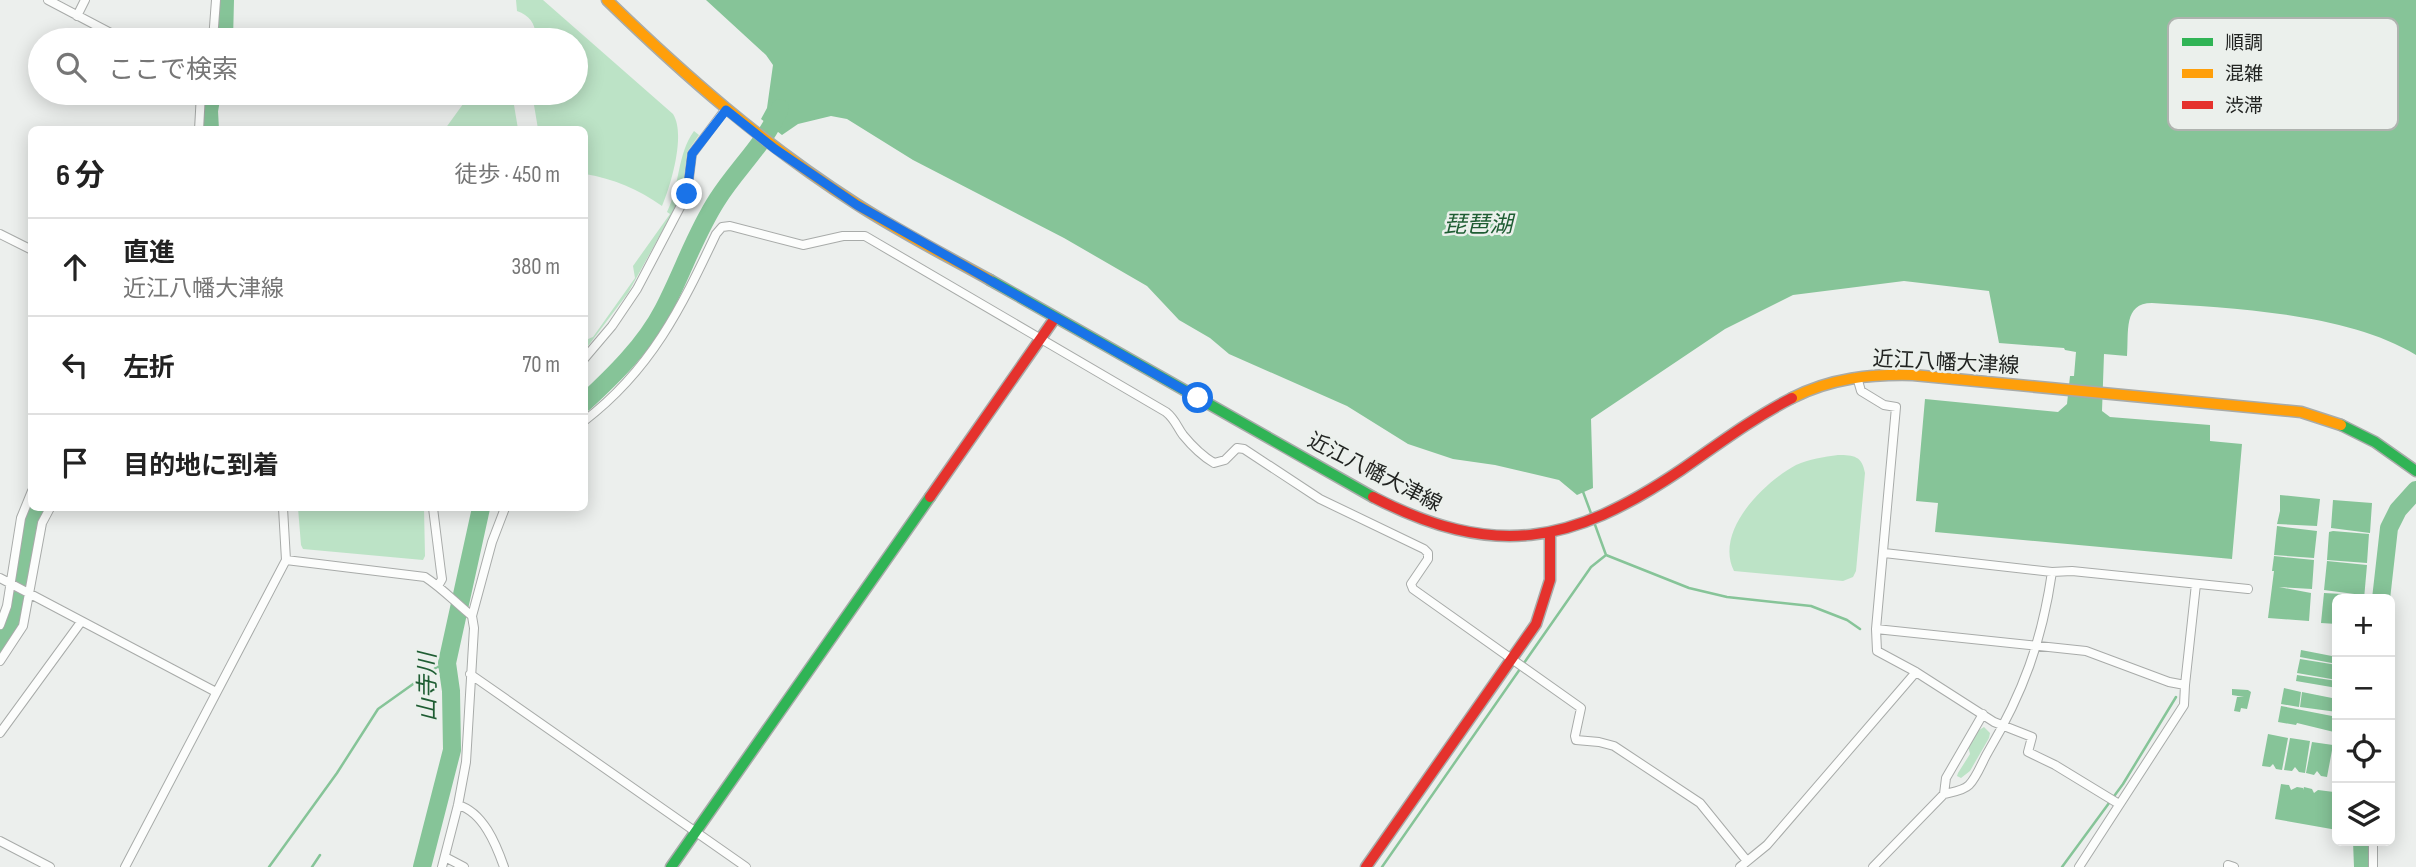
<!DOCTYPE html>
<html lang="ja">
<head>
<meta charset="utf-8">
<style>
  :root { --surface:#fff; --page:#f6f6f6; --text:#222; --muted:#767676; --line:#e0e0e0 }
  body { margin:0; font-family:"Sofia Sans Condensed","Noto Sans JP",sans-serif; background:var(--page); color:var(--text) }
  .controls { position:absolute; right:21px; bottom:21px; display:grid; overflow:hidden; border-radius:10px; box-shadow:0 4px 18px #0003 }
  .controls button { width:63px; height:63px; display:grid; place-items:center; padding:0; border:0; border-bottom:2px solid var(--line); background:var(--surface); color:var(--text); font:35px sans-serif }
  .stop { position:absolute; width:21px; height:21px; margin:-16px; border:5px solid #1a73e8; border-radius:50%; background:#fff }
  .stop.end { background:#1a73e8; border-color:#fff; box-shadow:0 2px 7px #0008 }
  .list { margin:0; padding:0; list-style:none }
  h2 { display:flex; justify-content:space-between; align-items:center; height:91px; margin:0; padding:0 28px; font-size:30px }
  h2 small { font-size:23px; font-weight:400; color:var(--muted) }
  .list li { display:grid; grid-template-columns:46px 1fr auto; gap:21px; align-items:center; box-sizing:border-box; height:98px; padding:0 28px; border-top:2px solid var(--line) }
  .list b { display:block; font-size:26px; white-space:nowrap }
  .list p { margin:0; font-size:23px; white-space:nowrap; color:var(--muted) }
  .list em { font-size:23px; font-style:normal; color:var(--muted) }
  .icon { flex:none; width:38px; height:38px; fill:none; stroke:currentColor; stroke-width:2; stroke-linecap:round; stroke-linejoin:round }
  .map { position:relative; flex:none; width:2416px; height:867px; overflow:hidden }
  .search { position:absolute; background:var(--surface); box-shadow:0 4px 18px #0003; left:28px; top:28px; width:560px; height:77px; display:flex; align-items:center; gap:18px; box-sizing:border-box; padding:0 24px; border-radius:38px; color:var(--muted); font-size:26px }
  .panel { position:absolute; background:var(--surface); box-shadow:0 4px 18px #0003; left:28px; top:126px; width:560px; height:385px; border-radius:10px }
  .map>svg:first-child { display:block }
</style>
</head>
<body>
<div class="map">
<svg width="2416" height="867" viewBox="0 0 2416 867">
  <rect width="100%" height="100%" fill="#ecefed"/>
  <path fill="#bce3c6" d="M516,0H543L673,114C686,134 671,185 662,206C638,189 614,179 585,174L584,130L538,129L532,93H576V40H535C537,26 531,16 517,11Z
    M471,93H512L518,129H445Z
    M694,131L699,135L687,152L682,194L670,217L628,293L585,350C584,342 586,339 593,337L635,278L633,266L670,214L667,212C680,186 677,154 694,131Z
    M1838,455C1854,455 1862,456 1865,473L1856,571L1853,577L1843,581L1734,571C1714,531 1764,482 1796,465C1809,459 1824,457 1838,455Z
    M298,508H424L425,556L423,560L303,549L301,545Z
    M1984,727L1990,733L1989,738L1970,771L1961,778L1957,776L1958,773L1970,754L1968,746L1976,732Z"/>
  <path fill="#86c498" d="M706,0H2416V355C2347,313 2232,308 2152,303C2123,303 2129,332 2127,356L2104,354L2102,411L2110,417L2210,425V441L2242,444L2232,559L1935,532L1938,503L1916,501L1925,399L2058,412L2067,404L2070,376H2074L2076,352L2065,350L2064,348L1999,343L1989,291L1904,281L1793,295L1725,329L1591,419L1593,488L1577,495L1559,480L1495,465L1453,459L1408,444L1347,406L1229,354L1210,338L1179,320L1147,286L1064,238L913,160L847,119L831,116L798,124L782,135L761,119L767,108L773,65L766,55Z
    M2280,495L2320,499L2317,526L2277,524L2280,511Z
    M2333,500L2372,503L2370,533L2331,528Z
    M2277,526L2317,531L2314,558L2274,555Z
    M2333,531L2369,534L2367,563L2327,560L2329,532Z
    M2274,556L2314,560L2312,589L2279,587L2311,593L2309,621L2268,618L2274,571H2272Z
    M2327,561L2367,565L2364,599H2337V624L2321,623L2324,593L2362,595L2324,590Z
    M2301,650L2337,657V664L2300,657Z
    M2300,659L2337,665V680L2297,673Z
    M2297,675L2337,681V688L2296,681Z
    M2284,688L2301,692L2299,707L2281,704Z
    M2232,689L2248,690L2251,692L2247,709L2241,708L2240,712L2234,711L2237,697H2244L2232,695Z
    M2302,692L2337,699V712L2300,707Z
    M2281,706L2332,716V718L2336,719L2334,732L2297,723L2296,725L2278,722Z
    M2268,734L2288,738L2282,770L2276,769L2273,764L2270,767L2262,766Z
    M2290,738L2310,741L2305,773L2299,772L2295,767L2292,771L2284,770Z
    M2312,742L2333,745L2327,777L2321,776L2317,771L2314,775L2306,773Z
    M2281,784L2289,785L2291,790L2297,787L2303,788V790L2304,787L2312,789L2314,793L2318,790L2334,792L2337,797V830L2275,819Z"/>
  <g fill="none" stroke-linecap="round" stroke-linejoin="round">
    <path stroke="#86c498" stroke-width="2.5" d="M1582,489L1592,516
      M1594,522L1606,555
      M1606,555L1689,588L1727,597L1811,606L1847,620L1860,629
      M1524,663L1591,567L1606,555
      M269,867L337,773L378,709L437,667H448
      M312,867L320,855
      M1382,867L1520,669
      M2062,867L2123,784L2176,697"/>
    <path stroke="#86c498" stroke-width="18" d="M224,40L225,0
      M210,130L209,111L212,93
      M584,403C613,376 645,345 663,310C682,274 695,234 717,200C737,168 766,143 780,108
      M2381,599L2389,528L2398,510L2416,490
      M0,644L12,622L27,531L37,508
      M2362,841L2363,867
      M422,867L452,750L451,691L447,663L481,508"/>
    <defs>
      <path id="street" d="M48,0L124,40
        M77,16L85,0
        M213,40L216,0
        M199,130L201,93
        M0,234L32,250
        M584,359L612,326L637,289L687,194L692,154L725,110
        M1857,377L1861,391L1884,405L1896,407L1876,629L1877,651L1916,672L1994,722L2032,737L2028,752L2055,765L2119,804
        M584,421C651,370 681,308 716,234L722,227L730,226L803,245L843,236H865L1166,412C1175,419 1177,427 1183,435C1192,446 1202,456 1214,463L1225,460L1237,448L1244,449L1320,499L1424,549L1428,553V559L1411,584L1413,589L1581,708L1575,736L1576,740L1599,742L1614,746L1700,803L1747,861
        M433,508L441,572L442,579L438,586
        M1884,553L2052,572L2072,571L2248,589
        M286,560L425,577C442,588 456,603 472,616
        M0,578L216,692
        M0,625L7,606L21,518L32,491
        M1876,629L2086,651L2169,682L2185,685L2184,705L2079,867
        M0,661L23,626L42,523L50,508
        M470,674L746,867
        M2185,685L2196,584
        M0,733L81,622
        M1944,794L1946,778L1983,714
        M458,805C483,812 496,844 504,867
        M0,841L50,867
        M2373,841V867
        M445,857L464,867
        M125,867L286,560L283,508
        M442,867L458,805L466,762L474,628L472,616L492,542L505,508
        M1740,867L1767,845L1916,672
        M1873,867L1944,794C1952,792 1963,791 1969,785C1977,777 1982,762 1988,752C2023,693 2042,641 2052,572
        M2228,867V865L2234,867"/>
      <path id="fast" d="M990,280L1373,497
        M2341,425L2375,442L2416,471
        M671,867L930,497"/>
      <path id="slow" d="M607,0C684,75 764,145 855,203C898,231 945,255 990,280
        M1792,398C1831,378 1871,374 1913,375L2301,412L2341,425"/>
      <path id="jam" d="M930,497L1055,318
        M1373,497C1494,559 1570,545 1681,470C1717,445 1753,418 1792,398
        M1366,867L1536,624L1550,580V534"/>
    </defs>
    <use href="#street" stroke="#a8aba9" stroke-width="10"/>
    <use href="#fast" stroke="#a8aba9" stroke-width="13"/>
    <use href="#slow" stroke="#a8aba9" stroke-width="13"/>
    <use href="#jam" stroke="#a8aba9" stroke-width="13"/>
    <use href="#street" stroke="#fcfdfc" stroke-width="8"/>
    <use href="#fast" stroke="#30b455" stroke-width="10"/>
    <use href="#slow" stroke="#ff9f0a" stroke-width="10"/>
    <use href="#jam" stroke="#e5322d" stroke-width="10"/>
  </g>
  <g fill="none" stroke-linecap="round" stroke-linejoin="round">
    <path stroke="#1a73e8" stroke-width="9" d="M687,194L692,154L726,110L775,149L857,205L1198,398"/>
  </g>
  <g text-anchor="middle" stroke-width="5" stroke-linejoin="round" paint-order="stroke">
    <g font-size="21" fill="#222422" stroke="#ebf0ec">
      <text transform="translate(1946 362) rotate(3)" y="7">近江八幡大津線</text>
      <text transform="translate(1375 472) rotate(27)" y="7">近江八幡大津線</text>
    </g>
    <g font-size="23" font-style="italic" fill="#1f5d33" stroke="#ebf0ec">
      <text x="1478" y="232">琵琶湖</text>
      <text transform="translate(427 687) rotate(-90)" y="8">山寺川</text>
    </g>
  </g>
  <rect x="2168" y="18" width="230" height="112" rx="10" fill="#ebf0ec" stroke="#afb3af" stroke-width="2"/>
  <rect x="2182" y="38" width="31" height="8" fill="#30b455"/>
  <rect x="2182" y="69" width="31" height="9" fill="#ff9f0a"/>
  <rect x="2182" y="101" width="31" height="8" fill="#e5322d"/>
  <g font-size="19" fill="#222422">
    <text x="2225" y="49">順調</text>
    <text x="2225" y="80">混雑</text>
    <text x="2225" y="112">渋滞</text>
  </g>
</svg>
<div class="controls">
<button>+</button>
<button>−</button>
<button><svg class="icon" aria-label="locate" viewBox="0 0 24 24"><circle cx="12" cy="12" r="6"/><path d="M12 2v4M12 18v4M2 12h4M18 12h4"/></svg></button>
<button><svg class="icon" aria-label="layers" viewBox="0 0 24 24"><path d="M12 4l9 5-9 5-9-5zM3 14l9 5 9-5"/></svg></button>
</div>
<div class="stop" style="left:1198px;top:398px"></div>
<div class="stop end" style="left:687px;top:194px"></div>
<div class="search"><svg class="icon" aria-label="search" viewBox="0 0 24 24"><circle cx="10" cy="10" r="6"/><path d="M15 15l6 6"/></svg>ここで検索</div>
<section class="panel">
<h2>6 分<small>徒歩 · 450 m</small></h2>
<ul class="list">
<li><svg class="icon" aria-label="ahead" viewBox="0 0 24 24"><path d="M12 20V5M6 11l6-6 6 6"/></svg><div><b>直進</b><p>近江八幡大津線</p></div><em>380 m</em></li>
<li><svg class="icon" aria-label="left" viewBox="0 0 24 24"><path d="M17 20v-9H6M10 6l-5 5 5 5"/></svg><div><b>左折</b></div><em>70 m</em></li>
<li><svg class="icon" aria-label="arrive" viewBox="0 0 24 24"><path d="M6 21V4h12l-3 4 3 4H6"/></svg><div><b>目的地に到着</b></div></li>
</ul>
</section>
</div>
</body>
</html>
